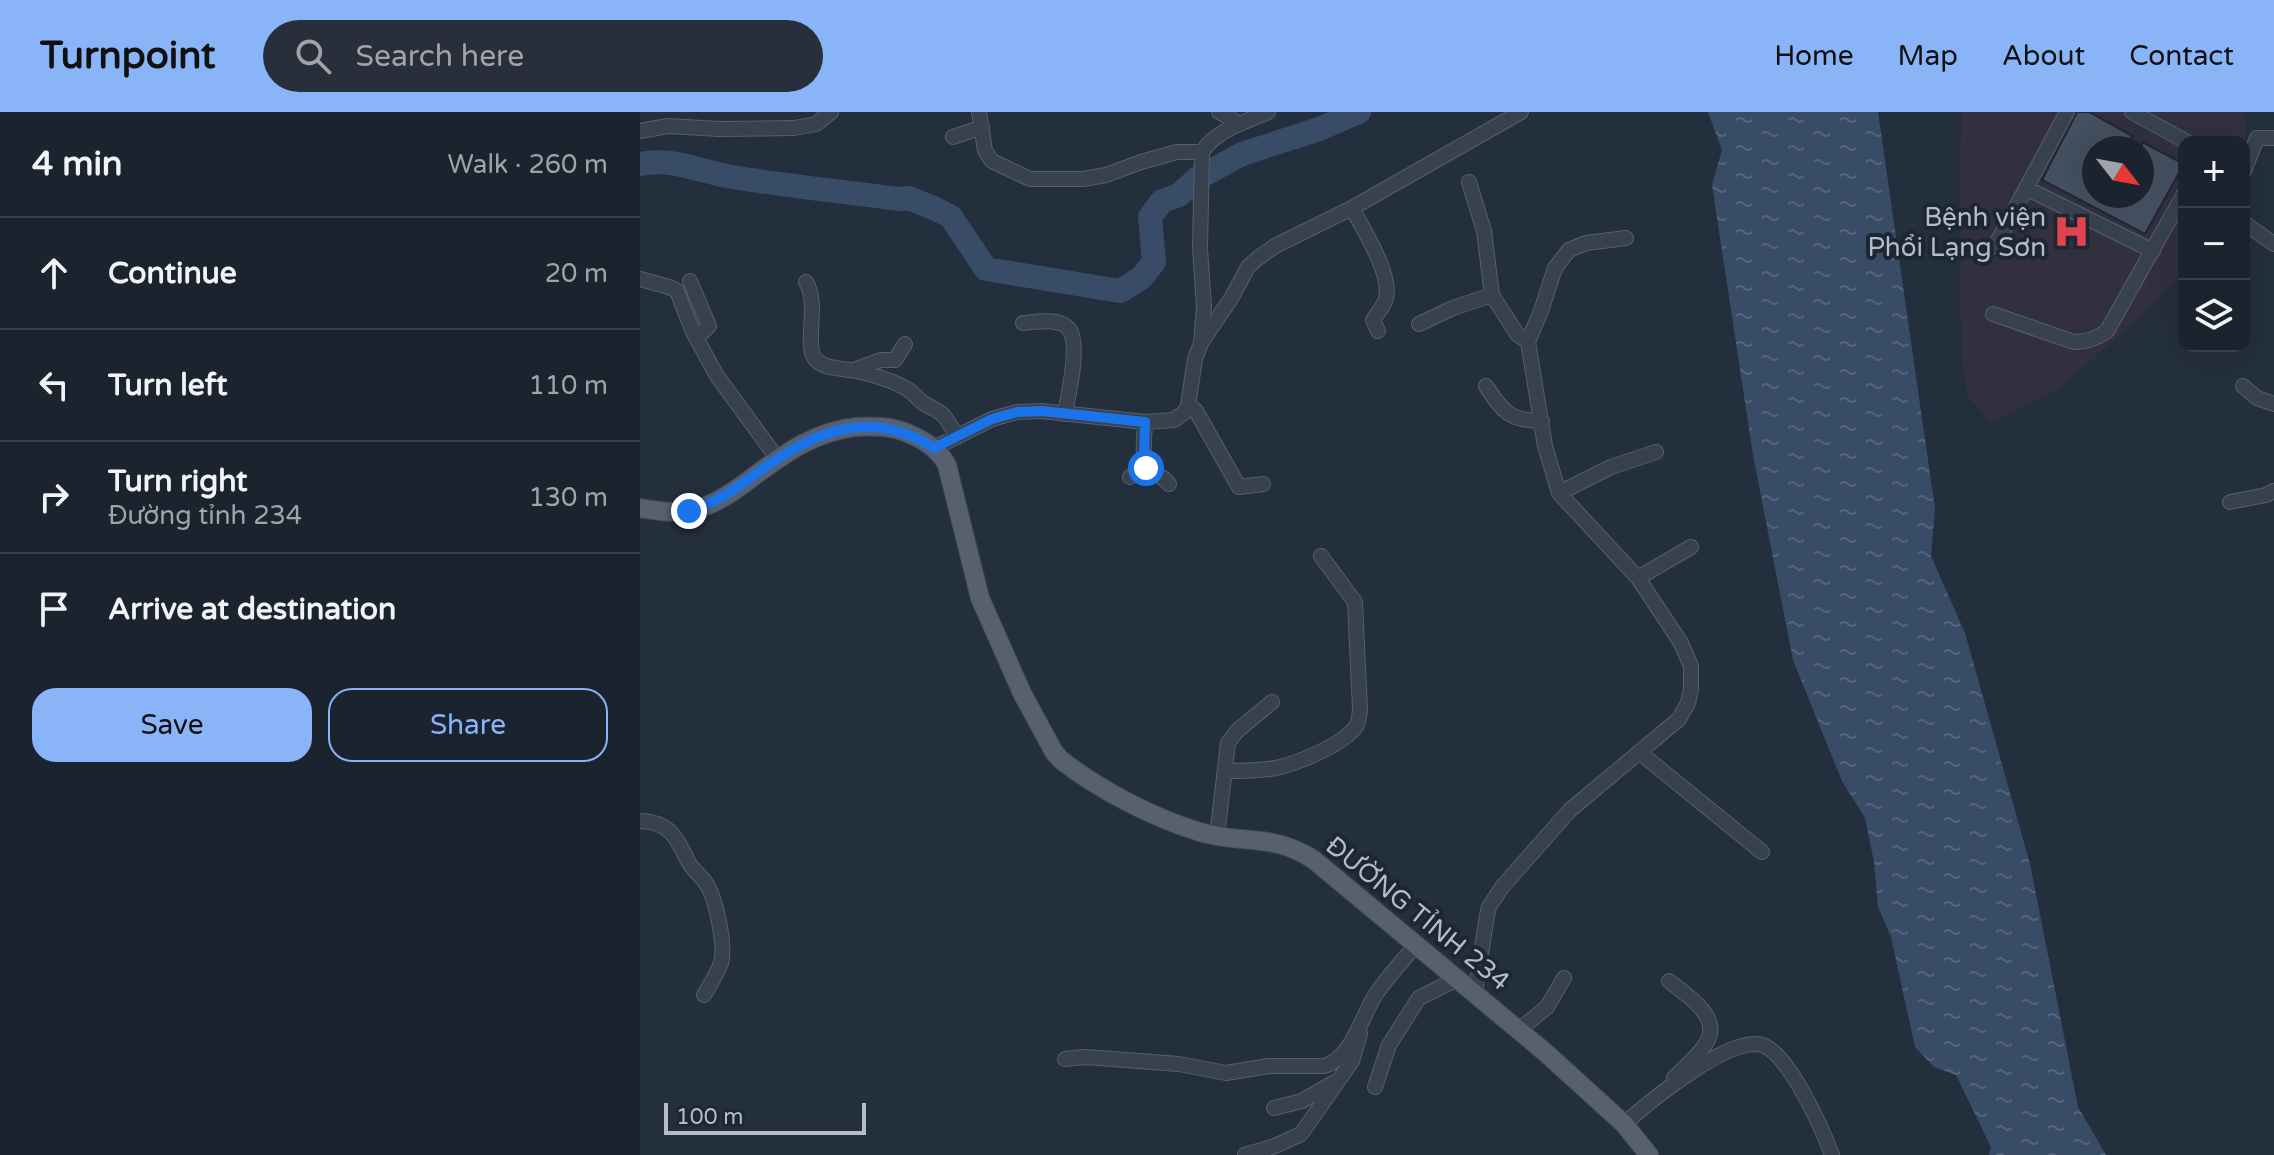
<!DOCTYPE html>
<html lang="en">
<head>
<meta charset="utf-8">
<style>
  :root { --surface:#1b232e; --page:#282f3a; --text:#f1f3f6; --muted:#a0a4aa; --line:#39404a; --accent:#8ab4f8 }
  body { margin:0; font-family:"Varela Round",sans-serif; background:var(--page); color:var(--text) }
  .controls { position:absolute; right:24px; top:24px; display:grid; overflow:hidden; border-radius:16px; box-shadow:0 8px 32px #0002 }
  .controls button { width:72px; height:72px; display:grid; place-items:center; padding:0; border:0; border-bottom:2px solid var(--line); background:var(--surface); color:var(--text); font:40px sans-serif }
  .compass { position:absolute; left:1442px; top:24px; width:72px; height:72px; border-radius:50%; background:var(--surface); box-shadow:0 8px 32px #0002; rotate:121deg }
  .scale { position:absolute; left:24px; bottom:20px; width:202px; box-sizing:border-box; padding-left:8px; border:4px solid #b4bcc9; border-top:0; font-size:22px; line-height:28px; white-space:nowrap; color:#b4bcc9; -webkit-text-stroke:6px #1d2633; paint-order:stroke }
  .stop { position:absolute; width:24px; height:24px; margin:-18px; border:6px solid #1a73e8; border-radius:50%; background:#fff }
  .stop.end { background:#1a73e8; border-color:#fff; box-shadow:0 2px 8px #0008 }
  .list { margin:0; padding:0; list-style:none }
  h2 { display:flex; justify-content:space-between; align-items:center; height:104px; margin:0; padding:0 32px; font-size:34px }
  h2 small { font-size:26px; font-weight:400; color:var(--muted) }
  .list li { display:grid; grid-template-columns:52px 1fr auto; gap:24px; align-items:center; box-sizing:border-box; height:112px; padding:0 32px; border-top:2px solid var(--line) }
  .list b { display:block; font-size:30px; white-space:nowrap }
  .list p { margin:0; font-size:26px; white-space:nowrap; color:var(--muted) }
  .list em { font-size:26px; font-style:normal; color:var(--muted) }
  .actions { display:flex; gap:16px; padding:24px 32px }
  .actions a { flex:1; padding:18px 0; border:2px solid var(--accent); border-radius:24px; text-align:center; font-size:28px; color:var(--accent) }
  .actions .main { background:var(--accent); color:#111 }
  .icon { flex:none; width:44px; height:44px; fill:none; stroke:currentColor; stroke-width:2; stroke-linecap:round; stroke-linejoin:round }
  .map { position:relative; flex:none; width:1634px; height:1043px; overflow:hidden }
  header { display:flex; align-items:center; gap:48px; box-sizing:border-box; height:112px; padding:0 40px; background:var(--accent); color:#111 }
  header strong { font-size:38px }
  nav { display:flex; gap:44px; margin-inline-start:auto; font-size:28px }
  .search { width:560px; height:72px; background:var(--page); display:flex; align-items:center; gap:20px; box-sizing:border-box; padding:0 28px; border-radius:44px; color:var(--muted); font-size:30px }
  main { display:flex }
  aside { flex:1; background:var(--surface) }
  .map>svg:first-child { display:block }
</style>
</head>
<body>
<header>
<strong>Turnpoint</strong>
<div class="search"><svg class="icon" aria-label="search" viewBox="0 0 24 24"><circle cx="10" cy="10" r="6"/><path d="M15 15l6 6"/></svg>Search here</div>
<nav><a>Home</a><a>Map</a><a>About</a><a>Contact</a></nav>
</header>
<main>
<aside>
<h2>4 min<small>Walk · 260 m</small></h2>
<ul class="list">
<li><svg class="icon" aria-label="ahead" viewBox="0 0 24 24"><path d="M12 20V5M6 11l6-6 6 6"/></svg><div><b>Continue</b></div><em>20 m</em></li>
<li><svg class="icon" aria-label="left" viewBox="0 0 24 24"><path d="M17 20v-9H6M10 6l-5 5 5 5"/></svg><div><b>Turn left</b></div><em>110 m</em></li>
<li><svg class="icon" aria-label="right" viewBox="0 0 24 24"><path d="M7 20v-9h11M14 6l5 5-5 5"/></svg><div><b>Turn right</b><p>Đường tỉnh 234</p></div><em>130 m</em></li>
<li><svg class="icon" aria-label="arrive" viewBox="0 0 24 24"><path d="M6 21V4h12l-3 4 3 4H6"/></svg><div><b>Arrive at destination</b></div></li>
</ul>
<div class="actions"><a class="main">Save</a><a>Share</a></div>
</aside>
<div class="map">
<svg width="1634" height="1043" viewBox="0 0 1634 1043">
  <defs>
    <pattern id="water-ripples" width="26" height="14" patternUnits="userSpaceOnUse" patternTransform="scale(2)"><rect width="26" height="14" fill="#394c67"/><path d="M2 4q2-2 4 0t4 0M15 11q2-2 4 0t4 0" fill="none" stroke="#53647b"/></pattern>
  </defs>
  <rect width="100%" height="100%" fill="#242f3e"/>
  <path fill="#32303f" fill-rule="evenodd" d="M1321,0H1602L1606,12L1604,35V30H1544V157L1499,207L1420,275L1353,311L1328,285L1322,250L1320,176ZM1454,36H1502V84H1454Z"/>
  <path fill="url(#water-ripples)" d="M1068,0H1238L1295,397L1291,444L1325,521L1390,752L1438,995L1466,1043H1349L1351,1035L1316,963L1294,955L1275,935L1251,825L1238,795L1234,750L1225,706L1202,669L1153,548L1113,343L1072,73L1082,38Z"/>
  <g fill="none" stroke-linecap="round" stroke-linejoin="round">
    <path stroke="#394c67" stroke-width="24" d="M0,52C32,45 61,60 92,65C148,74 204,80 260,87L268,86L294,96L311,105L346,157L480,179L501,166L514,150L510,105L522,89L539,83L558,66L602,42L679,17L719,0"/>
  </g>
  <path fill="#455162" stroke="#1f2835" stroke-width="2" d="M1437,0H1449L1492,24L1485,36H1454V58L1450,65L1454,67V84H1502V30L1544,52L1505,122L1402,68Z"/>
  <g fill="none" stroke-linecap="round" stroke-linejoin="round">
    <defs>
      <path id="minor" d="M339,0L345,39L352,49L390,67H443L466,63L501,50L537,40H562
        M579,0L600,12
        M1492,0L1547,30
        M0,19L28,14L79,17L154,16L176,12L191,0
        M313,25L342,15
        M1604,59L1617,26H1634
        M829,70L844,119L852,183
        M1386,76L1513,139
        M712,96C723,117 752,162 746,186C744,195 737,201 733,208L738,219
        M1604,111L1634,132
        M1355,134L1427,0
        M0,167L29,175L37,179L53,220L77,264L137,346
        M50,169L69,214L56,226
        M166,170C180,192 163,236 176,248C187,258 203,256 217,259C234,263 254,269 269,278C274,282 278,287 283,291C290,295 298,298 304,304C309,310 313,318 317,325
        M1353,202L1434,230C1447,230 1456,227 1467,219L1544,82
        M383,211C396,210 416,206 427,215C442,227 428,284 425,302
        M779,212L813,196L852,183L877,222L888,230
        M561,231L592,185L608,155L618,146L635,134L712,96L881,0
        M214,258L241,248H255L265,232
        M846,274C863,300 870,309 902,309
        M1603,274L1617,286L1634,292
        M548,293L556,299L599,375L623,372
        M505,310C505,320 501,349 507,357C511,362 521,361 529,372
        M294,336L352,307L377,300L402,299L505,310L534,308L545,300L548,293L555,247L561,231L564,195L560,136L562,40C577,17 604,11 628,0
        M490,365L506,356
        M919,381L971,355L1016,340
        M1590,390L1626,383L1634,379
        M998,466L1051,435
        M999,640L1122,740
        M585,659C602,659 619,659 636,656C658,651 700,634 715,616C719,611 719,605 720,598L715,490L681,444
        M0,709C30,710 36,725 48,749C52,758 62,764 67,773C76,787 86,835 81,851C77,862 70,873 64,883
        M577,724L588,631L597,619L632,590
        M1029,869C1045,882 1080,903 1068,928C1061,942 1044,955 1034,966
        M835,880L847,804L849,795L862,775L930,698L1039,607L1048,591L1051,577V554L1041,531L998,466L919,381L905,334L888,230L901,199L915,156L929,138L946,131L986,126
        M879,918L907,895L924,866
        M425,947L445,945L539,952L586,961L629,954H685C713,944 721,905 736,882C748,864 763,848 777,832
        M735,975L749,933L779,886L819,866
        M634,996L662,989L693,971
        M984,1012C1008,991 1094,919 1125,934C1151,947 1182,1016 1192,1043
        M605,1043L635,1034L661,1022L712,949L720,922"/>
      <path id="major" d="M0,396C23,400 44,403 66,394C84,387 98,376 113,365C145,341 176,319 216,315C232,314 250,314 265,320C282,327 298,336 307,353L340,486L382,581L414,640L421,648C460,678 513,706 560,720C602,733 631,720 674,748L906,941L984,1012L1009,1043"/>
    </defs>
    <use href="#minor" stroke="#565f6c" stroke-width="16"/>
    <use href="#major" stroke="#414a57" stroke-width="20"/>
    <use href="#minor" stroke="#38414e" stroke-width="14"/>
    <use href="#major" stroke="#56606e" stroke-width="18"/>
  </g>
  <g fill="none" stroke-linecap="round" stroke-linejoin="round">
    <path stroke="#1a73e8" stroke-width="10" d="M49,399C85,389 108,365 139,346C190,312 241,302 294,336L352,307L377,300L402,299L505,310L504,346L506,356"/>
  </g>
  <defs>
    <symbol id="hospital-bare" viewBox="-9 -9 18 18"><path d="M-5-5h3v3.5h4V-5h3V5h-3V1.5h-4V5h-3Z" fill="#e0444e" stroke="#1d2633" stroke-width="2.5" paint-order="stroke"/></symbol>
  </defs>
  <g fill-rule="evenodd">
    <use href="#hospital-bare" x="1406" y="94" width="51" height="51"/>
  </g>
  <g text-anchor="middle" stroke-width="8" stroke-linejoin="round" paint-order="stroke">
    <g font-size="26" fill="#b4bcc9" stroke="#1d2633" text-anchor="end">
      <text x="1406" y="114">Bệnh viện<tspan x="1406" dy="30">Phổi Lạng Sơn</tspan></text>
    </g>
    <g font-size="26" fill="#b4bcc9" stroke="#1d2633">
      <text transform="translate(778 801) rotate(39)" y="9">ĐƯỜNG TỈNH 234</text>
    </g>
  </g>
</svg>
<div class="controls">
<button>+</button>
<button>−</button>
<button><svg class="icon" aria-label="layers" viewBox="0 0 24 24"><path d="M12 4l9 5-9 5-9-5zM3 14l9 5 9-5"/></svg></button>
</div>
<svg class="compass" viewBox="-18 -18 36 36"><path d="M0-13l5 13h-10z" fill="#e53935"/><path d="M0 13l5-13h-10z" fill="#a0a4aa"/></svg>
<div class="scale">100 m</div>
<div class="stop" style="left:506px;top:356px"></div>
<div class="stop end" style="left:49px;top:399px"></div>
</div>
</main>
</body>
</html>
